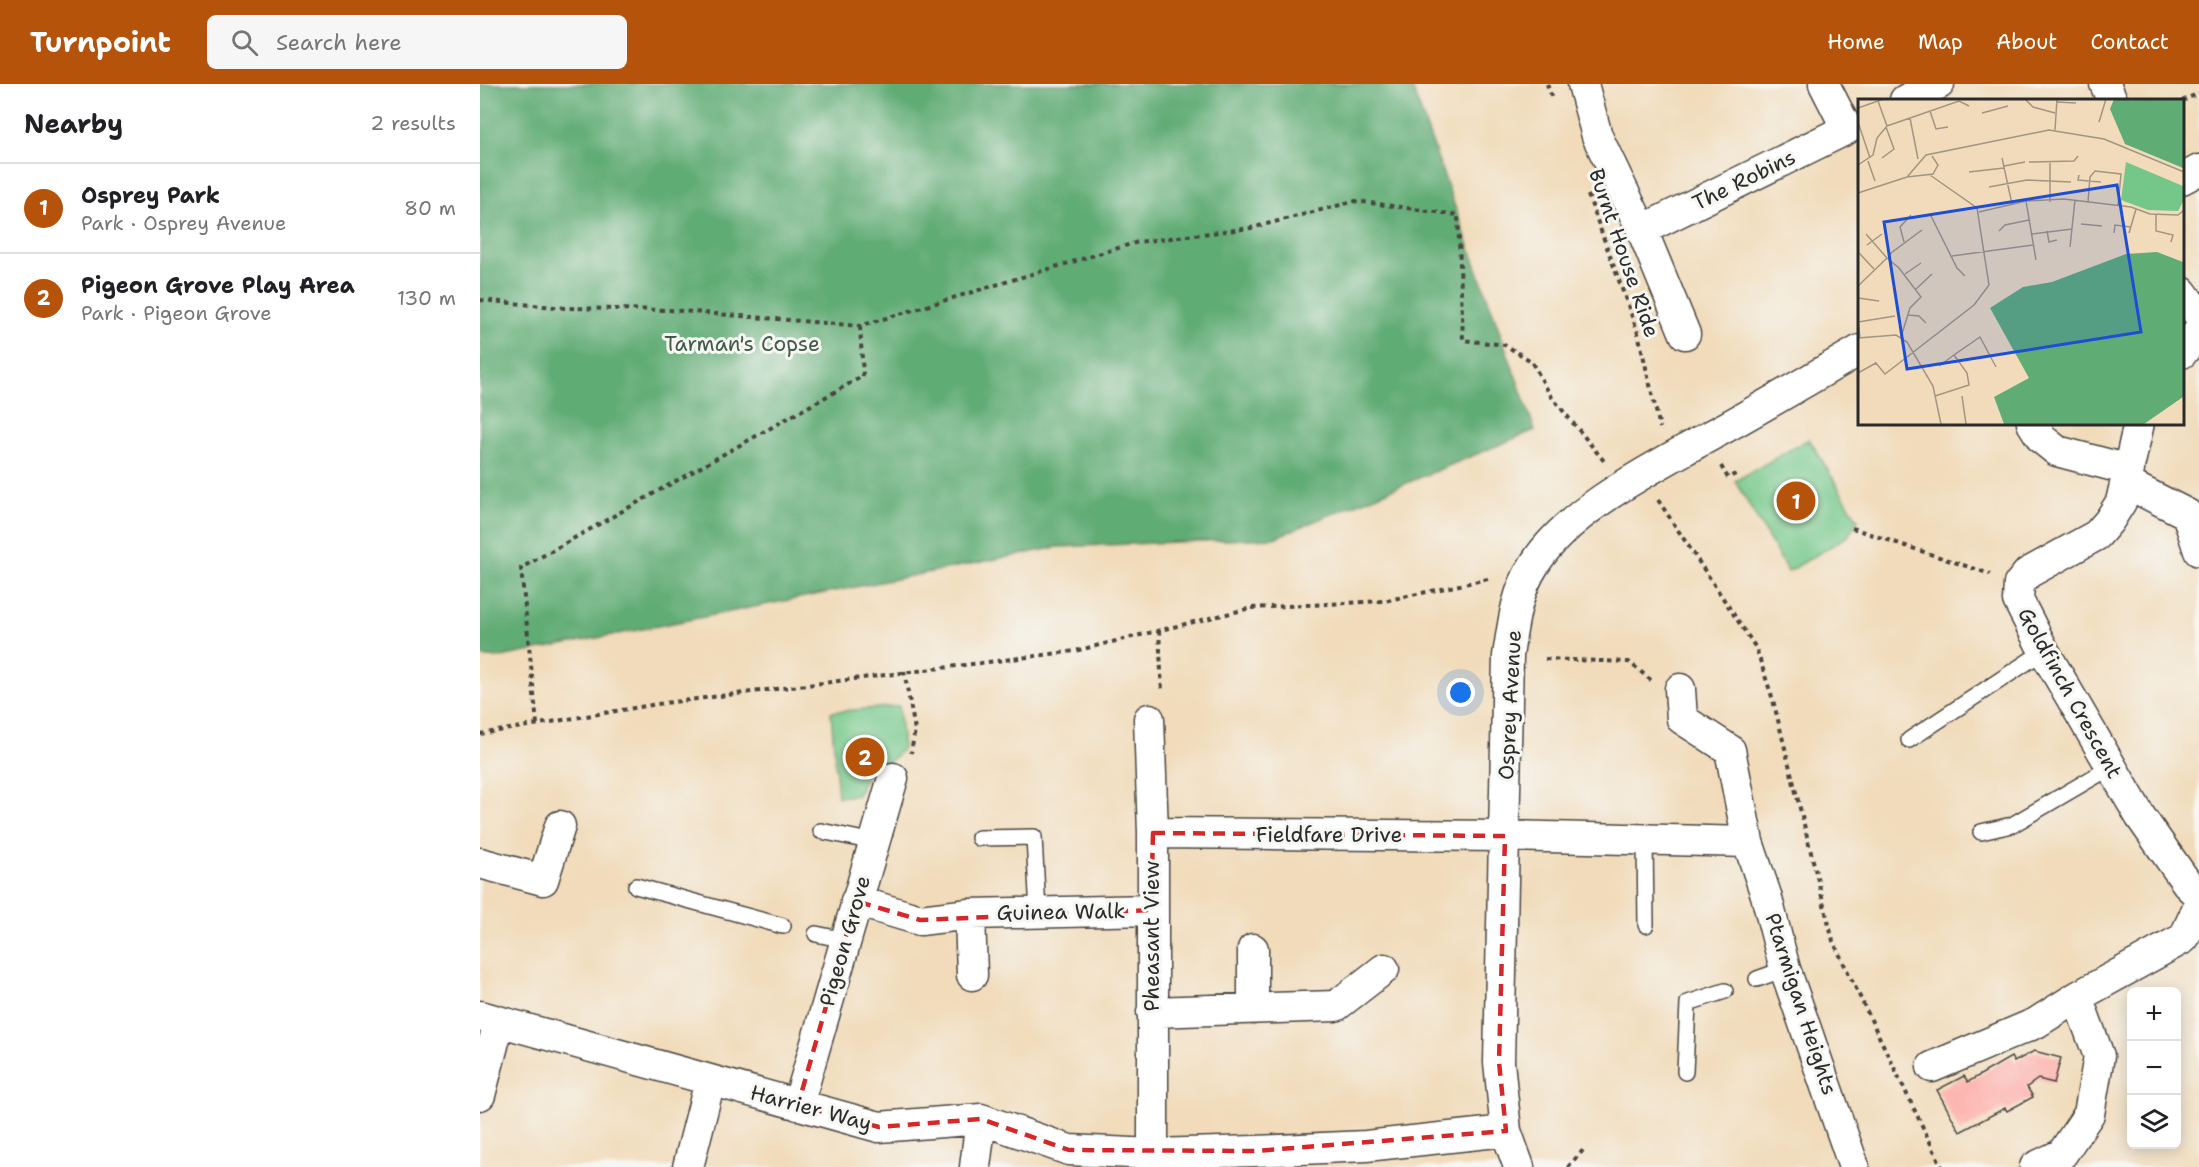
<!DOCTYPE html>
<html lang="en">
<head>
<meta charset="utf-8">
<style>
  :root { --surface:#fff; --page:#f6f6f6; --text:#202124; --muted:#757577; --line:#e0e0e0; --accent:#b45309 }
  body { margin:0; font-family:"Shantell Sans",sans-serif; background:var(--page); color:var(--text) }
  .controls { position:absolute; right:18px; bottom:18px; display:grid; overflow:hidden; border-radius:9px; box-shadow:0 3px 15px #0003 }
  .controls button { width:54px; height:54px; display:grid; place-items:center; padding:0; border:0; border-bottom:2px solid var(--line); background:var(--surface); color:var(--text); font:30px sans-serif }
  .you { position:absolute; left:981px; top:609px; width:21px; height:21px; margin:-15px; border:4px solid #fff; border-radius:50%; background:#1a73e8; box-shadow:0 0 0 9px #1a73e833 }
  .badge { display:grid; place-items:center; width:39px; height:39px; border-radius:50%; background:var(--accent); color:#fff; font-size:20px; font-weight:700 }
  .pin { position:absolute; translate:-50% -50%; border:3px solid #fff; box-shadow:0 2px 6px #0006 }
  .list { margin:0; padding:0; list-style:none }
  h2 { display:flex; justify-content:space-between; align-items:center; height:78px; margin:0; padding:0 24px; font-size:26px }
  h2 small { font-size:20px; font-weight:400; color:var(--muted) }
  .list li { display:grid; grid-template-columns:39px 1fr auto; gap:18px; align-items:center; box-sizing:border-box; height:90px; padding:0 24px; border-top:2px solid var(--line) }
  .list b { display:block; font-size:22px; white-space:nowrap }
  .list p { margin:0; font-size:20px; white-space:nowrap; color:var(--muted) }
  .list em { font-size:20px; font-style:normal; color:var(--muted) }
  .icon { flex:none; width:33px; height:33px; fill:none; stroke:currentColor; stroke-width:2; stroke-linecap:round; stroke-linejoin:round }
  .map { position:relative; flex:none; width:1719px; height:1083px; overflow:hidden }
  header { display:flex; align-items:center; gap:36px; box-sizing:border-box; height:84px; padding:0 30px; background:var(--accent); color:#fff }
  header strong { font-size:28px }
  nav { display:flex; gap:33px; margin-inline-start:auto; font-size:21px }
  .search { width:420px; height:54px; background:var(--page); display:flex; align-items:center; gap:15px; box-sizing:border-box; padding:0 21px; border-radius:9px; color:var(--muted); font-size:22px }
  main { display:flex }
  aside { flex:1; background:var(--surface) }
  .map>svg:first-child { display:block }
</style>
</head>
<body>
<header>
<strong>Turnpoint</strong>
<div class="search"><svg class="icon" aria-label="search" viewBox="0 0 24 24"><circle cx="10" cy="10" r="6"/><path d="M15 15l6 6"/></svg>Search here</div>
<nav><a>Home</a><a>Map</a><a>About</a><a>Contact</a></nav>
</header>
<main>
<aside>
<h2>Nearby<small>2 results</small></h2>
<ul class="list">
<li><span class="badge">1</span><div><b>Osprey Park</b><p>Park · Osprey Avenue</p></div><em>80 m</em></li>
<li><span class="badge">2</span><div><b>Pigeon Grove Play Area</b><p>Park · Pigeon Grove</p></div><em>130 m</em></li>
</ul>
</aside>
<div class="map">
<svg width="1719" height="1083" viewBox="0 0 1719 1083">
  <rect width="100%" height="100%" fill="#f6f6f2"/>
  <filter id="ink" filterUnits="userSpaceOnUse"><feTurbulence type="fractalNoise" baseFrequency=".0167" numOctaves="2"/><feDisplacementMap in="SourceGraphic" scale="12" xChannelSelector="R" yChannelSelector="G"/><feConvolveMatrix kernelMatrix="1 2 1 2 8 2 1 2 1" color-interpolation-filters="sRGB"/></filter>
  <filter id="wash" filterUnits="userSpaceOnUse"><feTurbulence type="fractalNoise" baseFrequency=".008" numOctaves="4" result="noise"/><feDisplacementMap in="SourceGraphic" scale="24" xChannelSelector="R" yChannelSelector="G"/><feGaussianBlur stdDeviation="1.35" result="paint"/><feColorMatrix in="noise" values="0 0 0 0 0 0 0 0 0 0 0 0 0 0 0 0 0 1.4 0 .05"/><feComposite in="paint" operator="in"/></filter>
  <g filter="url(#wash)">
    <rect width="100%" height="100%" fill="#f1dbba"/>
    <path fill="#75c789" stroke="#50795a" stroke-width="1.5" d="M1329,355L1378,436L1368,452L1308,488L1255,397Z
      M419,622L423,665L406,681L387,689L378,711L358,713L351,628Z"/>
    <path fill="#60ac75" stroke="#466c50" stroke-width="1.5" d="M0,0H931L1055,346L794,454L578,463L16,574L0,572Z"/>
    <g id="blocks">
      <path fill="#feaaa6" d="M1554,967L1581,974L1574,999L1558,995L1547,1003L1553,1013L1527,1027L1525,1024L1480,1048L1457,1006L1484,992L1488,998L1531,973L1534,978Z"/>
    </g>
  </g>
  <g filter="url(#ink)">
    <use href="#blocks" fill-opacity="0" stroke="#494540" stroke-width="1.5"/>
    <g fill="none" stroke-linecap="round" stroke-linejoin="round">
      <defs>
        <path id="lane" d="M1429,656L1564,567
          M341,747L394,758
          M1501,748L1532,741L1631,683
          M499,754L554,753L558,829
          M1165,755L1166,841
          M156,802L303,842
          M336,850L365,856
          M1277,895L1305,885
          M1205,988L1208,919L1245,907"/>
        <path id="street" d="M1103,0L1117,52L1162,146L1367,45L1344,0
          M1625,0L1632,16
          M1425,16L1459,0
          M1702,95L1719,86
          M1162,146L1205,250
          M1702,208L1719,231
          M1702,269L1719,247
          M1552,339L1562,355L1577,367L1649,386
          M1659,339L1641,418L1629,437L1617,451L1548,489L1539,500L1538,516L1564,567L1660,732L1709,802L1719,812
          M1646,399L1707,430L1719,467
          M1200,605L1202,635L1250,666L1268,758L1286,811L1305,885L1374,1083
          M669,635L673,749V1070
          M673,749L1025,752L1268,758
          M0,779L63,796L80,742
          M376,817L440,836L490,830L671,826
          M490,830L492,891
          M773,925V865
          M672,928L856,922L904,885
          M0,932L399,1043L501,1035L589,1066L673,1070L775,1067L886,1062L1026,1047
          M1452,983L1556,939L1597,913L1704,854L1719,821
          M0,1011L19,938
          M318,1021L413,694
          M208,1083L230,997
          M495,1083L501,1035
          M1039,1083L1026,1047L1019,978L1028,572C1033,539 1036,509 1054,481C1086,429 1165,388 1217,359C1272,330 1326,297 1380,266
          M1555,1083L1582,1070L1609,1030L1619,972L1597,913"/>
      </defs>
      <use href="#lane" stroke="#494540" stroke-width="18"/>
      <use href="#street" stroke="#494540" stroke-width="33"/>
      <path stroke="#494540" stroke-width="4" stroke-dasharray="4.5 4.5" stroke-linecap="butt" d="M1067,0L1072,14
        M1702,17L1719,9
        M1108,111L1158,249L1180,344
        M0,216L85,224L189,226L380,242L658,158L771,144L876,117L978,131L983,256L1025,261L1051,277L1071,312L1124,377
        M1241,382L1248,394L1259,388
        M1178,416L1276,564L1293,616L1353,857L1462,1083
        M1372,444L1510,490
        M679,546L682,608
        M1065,575L1149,578L1172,597
        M424,587L435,646L431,669
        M57,640L41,484L383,292L380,242
        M0,650L177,620L595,567L771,524L904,517L1008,495
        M1088,1083L1105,1064"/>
      <use href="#lane" stroke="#fff" stroke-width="15"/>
      <use href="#street" stroke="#fff" stroke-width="30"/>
    </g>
  </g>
  <path fill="none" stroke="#d62828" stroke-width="4.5" stroke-dasharray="12 8" stroke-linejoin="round" d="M673,749L1025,752L1019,978L1026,1047L775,1067L589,1066L501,1035L399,1043L318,1021L376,817L440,836L671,826Z"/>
  <g text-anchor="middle" stroke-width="6" stroke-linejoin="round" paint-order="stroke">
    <g font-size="21" fill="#2b2b2b" stroke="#f6f6f2">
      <text transform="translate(1264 96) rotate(-26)" y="7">The Robins</text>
      <text transform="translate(1144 169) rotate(71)" y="7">Burnt House Ride</text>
      <text transform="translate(1590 609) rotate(61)" y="7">Goldfinch Crescent</text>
      <text transform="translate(1030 621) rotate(-87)" y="7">Osprey Avenue</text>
      <text x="849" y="758">Fieldfare Drive</text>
      <text transform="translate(581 828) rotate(-1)" y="7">Guinea Walk</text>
      <text transform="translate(672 852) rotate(-90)" y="7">Pheasant View</text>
      <text transform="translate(365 857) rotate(-74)" y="7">Pigeon Grove</text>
      <text transform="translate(1321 920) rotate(72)" y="7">Ptarmigan Heights</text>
      <text transform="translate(331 1024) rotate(15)" y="7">Harrier Way</text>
    </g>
    <g font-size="21" fill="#415a47" stroke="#f6f6f2">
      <text x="262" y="267">Tarman's Copse</text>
    </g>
  </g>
  <g transform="translate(1378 15)">
    <rect width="326" height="326" fill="#f1dbba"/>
    <path d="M268,63L325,87V103L320,112L290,111L263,101Z" fill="#75c789"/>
    <path d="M256,0H325V69L267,45L252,10ZM299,153L325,163V298L286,325H146L136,298L171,279L132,209L165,188L194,183L268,155Z" fill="#60ac75"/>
    <path fill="none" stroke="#a29581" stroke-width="1.5" d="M25,0L20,2L29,27M167,0L175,8L197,14M198,3L218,4M0,9L20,2M72,12L78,30L90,28M124,14L150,7M52,19L60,60M0,23L12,59M241,23L248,0M197,31L199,0M24,59L36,50L28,28M144,59L154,105M10,62L17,82M171,63L216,62L220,57M192,63V103M0,66L15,56L19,39L29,27L101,2L111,7M146,67L167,63M111,73L146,69M221,76L220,81L243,83M49,78L68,56L191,31L246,40L326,73M131,88L169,81L213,83M0,94L49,78L75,75L80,66L74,57M168,102L178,161M230,103L232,78L237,72L263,75L260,106M121,113L168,102L206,100L273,108L292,115L320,116L326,111M72,115L99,169L107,177M298,115V132L315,136L313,143M223,125L244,127M141,132L147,126L171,121M189,132L191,143L199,141M256,134L257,126L273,128M271,134L278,110M8,135L29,159M174,135L214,130M46,143L42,128L53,116M9,146L24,135M212,148L217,101M1,154L16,170M94,157L175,146M31,159L33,154L64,131M47,175L63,164M0,187L29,159L41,169L63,198L52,209L43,238M58,190L74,175M0,199L21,202M50,216L61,217L68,224M0,220L2,239M0,223L37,217M0,239L38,236L49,243L75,287L83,325M17,263L27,275L116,206L131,186L119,109L72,76M81,267L96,256M0,274L18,264M77,297L111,286L109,274L96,256L122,238L138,268M104,297L108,325"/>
    <path fill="#1d4ed8" fill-opacity="0.15" stroke="#1d4ed8" stroke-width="3" d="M259,86L283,233L49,270L26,123Z"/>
    <rect width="326" height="326" fill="none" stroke="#2b2b2b" stroke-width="3"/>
  </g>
</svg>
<div class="controls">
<button>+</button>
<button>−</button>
<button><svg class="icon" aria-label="layers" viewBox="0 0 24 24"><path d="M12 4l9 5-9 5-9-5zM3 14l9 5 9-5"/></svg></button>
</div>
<div class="you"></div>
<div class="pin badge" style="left:1316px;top:417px">1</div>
<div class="pin badge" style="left:385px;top:673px">2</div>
</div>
</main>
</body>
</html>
